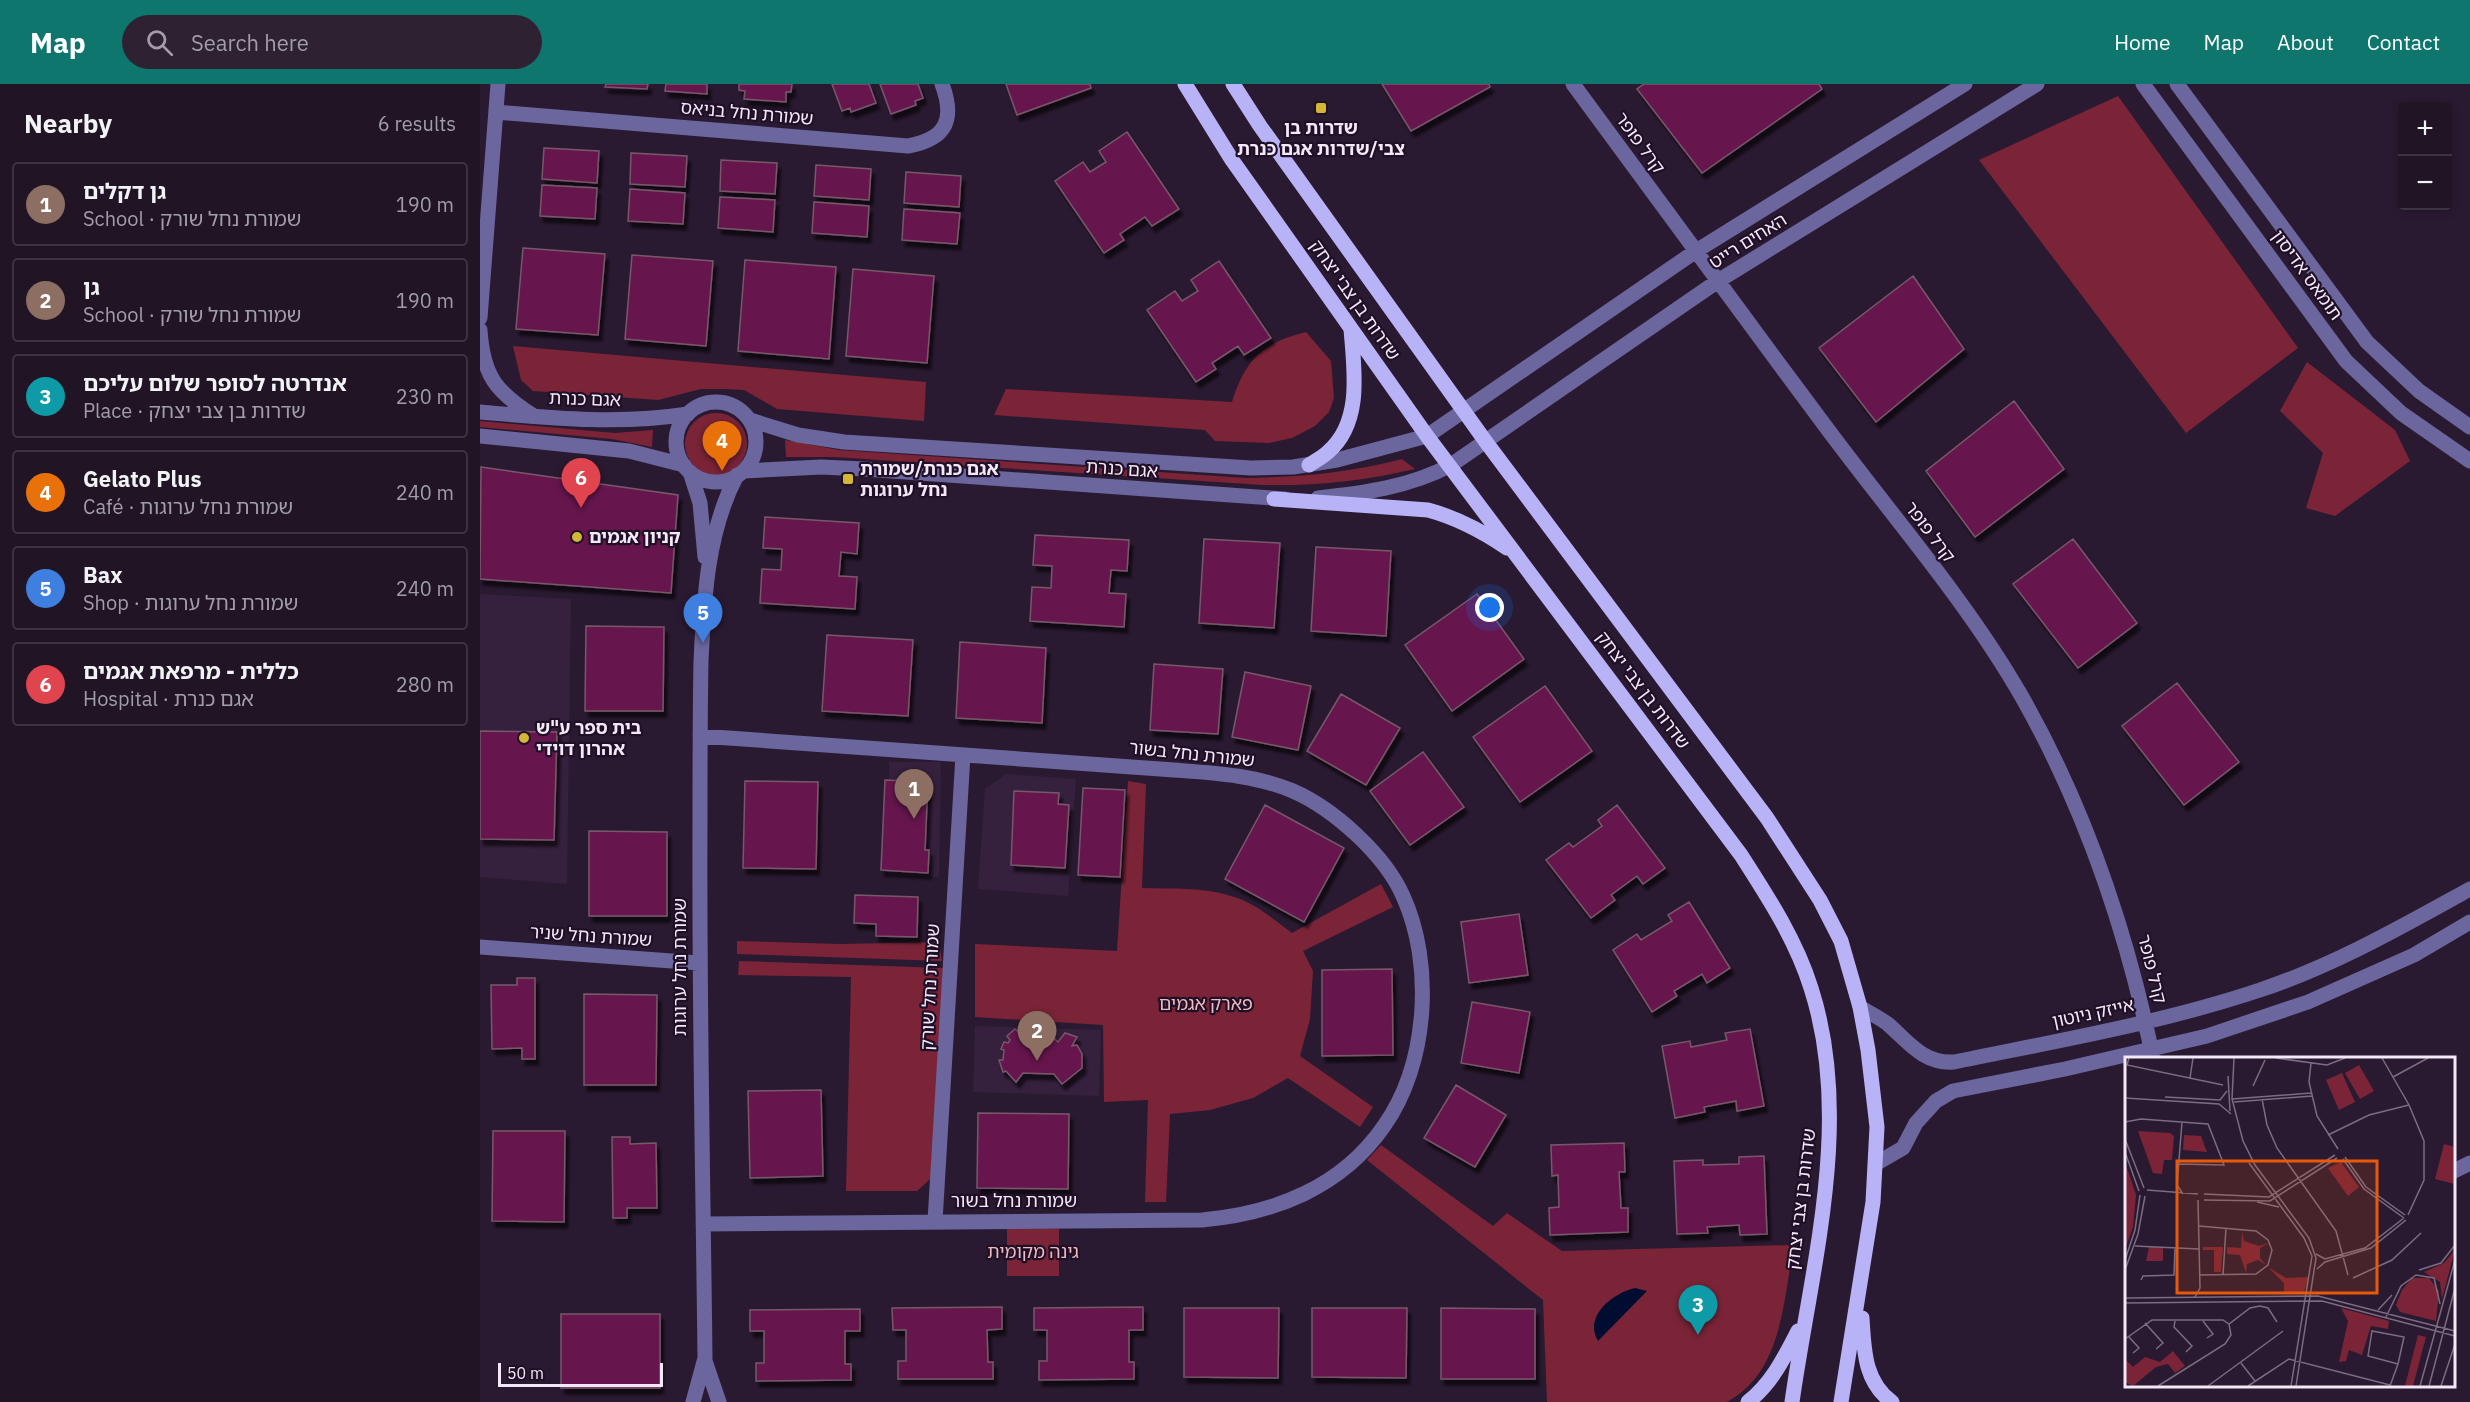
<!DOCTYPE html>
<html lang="en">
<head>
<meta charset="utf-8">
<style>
  :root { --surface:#201425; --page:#2d2132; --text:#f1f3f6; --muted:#a29ea7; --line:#3d3342; --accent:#0f766e }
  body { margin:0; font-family:"IBM Plex Sans","Noto Sans Hebrew",sans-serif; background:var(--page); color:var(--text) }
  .controls { position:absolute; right:18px; top:18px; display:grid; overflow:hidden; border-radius:6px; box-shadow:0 3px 9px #0003 }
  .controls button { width:54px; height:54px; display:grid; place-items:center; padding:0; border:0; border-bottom:2px solid var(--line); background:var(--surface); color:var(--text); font:30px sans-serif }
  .scale { position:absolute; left:18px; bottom:15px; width:165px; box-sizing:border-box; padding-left:6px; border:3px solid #f3e8f8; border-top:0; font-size:16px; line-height:21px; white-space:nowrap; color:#f3e8f8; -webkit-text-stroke:4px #201027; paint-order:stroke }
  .you { position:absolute; left:1010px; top:524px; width:21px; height:21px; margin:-15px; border:4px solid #fff; border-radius:50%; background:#1a73e8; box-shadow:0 0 0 9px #1a73e833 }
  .badge { display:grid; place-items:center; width:39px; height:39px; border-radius:50%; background:var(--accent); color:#fff; font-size:20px; font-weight:700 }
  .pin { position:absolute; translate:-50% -50px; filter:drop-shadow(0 2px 3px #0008) }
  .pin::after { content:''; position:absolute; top:32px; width:21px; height:18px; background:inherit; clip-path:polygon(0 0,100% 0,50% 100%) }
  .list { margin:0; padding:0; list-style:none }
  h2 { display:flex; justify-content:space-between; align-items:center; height:78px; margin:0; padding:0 24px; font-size:26px }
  h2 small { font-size:20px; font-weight:400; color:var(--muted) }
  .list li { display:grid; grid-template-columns:39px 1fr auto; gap:18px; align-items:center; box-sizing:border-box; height:84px; margin:0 12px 12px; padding:0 12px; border:2px solid var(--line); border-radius:6px }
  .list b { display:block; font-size:22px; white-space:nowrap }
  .list p { margin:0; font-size:20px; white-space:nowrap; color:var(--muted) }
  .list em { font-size:20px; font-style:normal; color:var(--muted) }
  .icon { flex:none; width:33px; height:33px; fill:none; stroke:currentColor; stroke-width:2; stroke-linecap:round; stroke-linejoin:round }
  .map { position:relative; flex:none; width:1990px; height:1318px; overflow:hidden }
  header { display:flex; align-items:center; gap:36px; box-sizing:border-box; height:84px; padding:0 30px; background:var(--accent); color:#fff }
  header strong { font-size:28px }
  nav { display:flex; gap:33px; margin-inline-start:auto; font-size:21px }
  .search { width:420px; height:54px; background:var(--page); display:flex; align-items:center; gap:15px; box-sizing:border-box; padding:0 21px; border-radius:33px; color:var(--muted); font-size:22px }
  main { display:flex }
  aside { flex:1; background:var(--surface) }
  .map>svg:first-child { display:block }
</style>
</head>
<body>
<header>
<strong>Map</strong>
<div class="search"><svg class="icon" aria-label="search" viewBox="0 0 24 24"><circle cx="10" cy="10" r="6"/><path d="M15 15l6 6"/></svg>Search here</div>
<nav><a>Home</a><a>Map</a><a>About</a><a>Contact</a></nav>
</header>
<main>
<aside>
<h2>Nearby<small>6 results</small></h2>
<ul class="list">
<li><span class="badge" style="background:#8d6e63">1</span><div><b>גן דקלים</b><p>School · שמורת נחל שורק</p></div><em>190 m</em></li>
<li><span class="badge" style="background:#8d6e63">2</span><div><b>גן</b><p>School · שמורת נחל שורק</p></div><em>190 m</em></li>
<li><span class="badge" style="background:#0f9aa8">3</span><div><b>אנדרטה לסופר שלום עליכם</b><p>Place · שדרות בן צבי יצחק</p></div><em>230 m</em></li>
<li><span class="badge" style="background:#e8710a">4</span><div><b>Gelato Plus</b><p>Café · שמורת נחל ערוגות</p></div><em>240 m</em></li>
<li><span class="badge" style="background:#3f7fe0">5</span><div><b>Bax</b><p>Shop · שמורת נחל ערוגות</p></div><em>240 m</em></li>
<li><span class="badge" style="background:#e0444e">6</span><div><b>כללית - מרפאת אגמים</b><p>Hospital · אגם כנרת</p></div><em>280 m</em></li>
</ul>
</aside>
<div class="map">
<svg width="1990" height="1318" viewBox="0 0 1990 1318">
  <defs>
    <filter id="shadow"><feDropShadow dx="3.5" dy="6" stdDeviation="1.5" flood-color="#0009"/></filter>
  </defs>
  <rect width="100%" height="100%" fill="#2a1a31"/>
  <path fill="#35203d" d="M0,510L91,515L87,800L0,793Z
    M409,678H461L459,793L408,791Z
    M526,690L596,695L588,812L498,805L505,705Z
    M495,942L621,946L619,1012L493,1008Z"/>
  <path fill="#7b2437" d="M1638,12L1818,264L1706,349L1499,76Z
    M826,248L851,277L854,314L849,328L835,342L812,354L789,359L735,357L725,346L514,331L526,305L752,318C765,276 782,259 826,248Z
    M33,262L446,298L444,337L297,325L264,306L246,305H221L178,316L53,307L41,296Z
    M1827,278L1915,346L1930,377L1855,432L1826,424L1843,369L1800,327Z
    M205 360a31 31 0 1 1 62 0a31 31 0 1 1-62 0Z
    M0,337L135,349L173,346L172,363L132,355L0,343Z
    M305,356L359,366L766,394C823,393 867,389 922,375L935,385C884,397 835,402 783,401L354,373H306Z
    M648,697L666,700L662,804C692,805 722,803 751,812C774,818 793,835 812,849L901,800L913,823L823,867L833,887L830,935L820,972L893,1023L880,1043L808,994L773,1014L730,1026L690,1030L686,1118H665L668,1016L624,1018L623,941L495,933V860L637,867Z
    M257,857L360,860L459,858L462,877L257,870Z
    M259,877L463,884L457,1089L437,1107H366L371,893L258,891Z
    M901,1061L1013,1142L1027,1129L1082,1167L1314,1161C1303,1216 1303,1288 1247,1318H1067L1063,1216L887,1076Z
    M527,1144L579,1145V1192H527Z"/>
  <path fill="#000d31" d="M1155,1204L1167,1207L1118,1257C1103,1232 1133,1209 1155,1204Z"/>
  <path fill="#66154d" stroke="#77586a" stroke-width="1.5" filter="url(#shadow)" d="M126,0H168L167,5L125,3Z
    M186,0H227V10L185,7Z
    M259,0H312L311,8H306V18L264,15L265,7L259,6Z
    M352,0H389L396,19L371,28L370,24L362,27Z
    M400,0H438L443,14L435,17L436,21L411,30Z
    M526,0H610L611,4L537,31Z
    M902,0H1009L1010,3L931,47Z
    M1164,0H1339L1342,5L1222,89L1157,5Z
    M647,48L699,125L672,142L665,133L640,150L644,156L624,169L575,97L603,78L610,88L626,78L619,67Z
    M64,64L119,67L117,99L62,95Z
    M151,69L207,72L205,103L150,100Z
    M241,76L297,79L295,110L240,107Z
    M336,81L391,85L389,116L334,112Z
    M426,88L481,92L479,123L424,119Z
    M62,101L117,104L115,135L60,132Z
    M150,105L205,109L203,140L148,137Z
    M240,113L295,116L293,148L238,144Z
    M334,118L389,122L387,153L332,149Z
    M424,125L480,129L477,160L422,156Z
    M43,164L125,170L118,251L36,245Z
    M152,171L233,177L226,262L145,255Z
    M265,176L356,183L349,275L258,267Z
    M739,177L791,254L764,271L758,262L732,279L736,285L716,298L667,226L695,207L702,217L718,207L711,196Z
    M373,185L454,192L447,279L366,272Z
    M1433,192L1484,265L1396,338L1339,264Z
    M1534,317L1584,385L1495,453L1446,387Z
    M1,383L198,411L191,509L0,495Z
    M285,433L379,439L377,470L361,468L359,492L377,493L375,525L280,519L282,485L301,486L302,465L283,464Z
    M555,451L649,456L647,487L631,486L629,509L646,510L644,543L550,537L552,503L571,504L572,482L553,481Z
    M724,455L800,459L794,544L719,539Z
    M1593,455L1657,539L1598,584L1533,500Z
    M836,463L911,467L906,552L831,547Z
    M997,510L1044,575L972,627L925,561Z
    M106,542L184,543L183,627H105Z
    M347,551L433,556L428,632L342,627Z
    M480,558L566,564L562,639L476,634Z
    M674,580L743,585L738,650L670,646Z
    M765,588L831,602L818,666L752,653Z
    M1697,599L1759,678L1704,721L1642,642Z
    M1065,602L1112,667L1040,718L993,653Z
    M861,610L920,644L886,701L827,667Z
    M0,647L77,648L74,756L0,755Z
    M943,668L984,723L930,761L890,707Z
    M405,696L448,698L445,766H449L448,789L401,786Z
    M265,697L338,698L336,785L263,784Z
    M603,704L645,706L640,793L598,791Z
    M534,707L579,709L578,720L589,721L585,784L531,781Z
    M785,721L864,764L824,838L745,795Z
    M1137,721L1185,784L1163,800L1157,792L1131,811L1135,816L1111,834L1066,776L1089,759L1093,763L1122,742L1118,736Z
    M109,747L187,748V832H109Z
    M375,811L438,813L437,853L396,852V840L374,839Z
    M1209,818L1250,884L1227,899L1222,890L1194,907L1197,912L1172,928L1133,866L1157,850L1161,856L1192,837L1188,831Z
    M1039,830L1048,891L989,899L981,838Z
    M912,885L913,971L842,972V886Z
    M37,894H55V975H42V964L12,965L11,901H37Z
    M104,910L177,911L176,1001H104Z
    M992,918L1050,928L1039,989L981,979Z
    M535,945L543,952H571L578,958L585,949L597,953L592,962L597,961L602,970V984L582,1000L574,990L543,989L536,998L526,987L523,988L519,976H523L524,966L521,965L524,958L528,959L530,956L527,952Z
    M1270,945L1284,1022L1257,1027L1256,1017L1224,1023L1225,1028L1195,1034L1182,962L1210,957L1211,963L1247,956L1245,949Z
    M976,1001L1026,1031L995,1083L944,1054Z
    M341,1006L343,1092L270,1094L268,1007Z
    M498,1029L589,1030L588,1105L497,1104Z
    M13,1047H85L84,1138L12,1137Z
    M132,1053H150V1060L176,1059L177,1124H147V1134H133Z
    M1144,1059L1145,1088H1139L1141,1124H1148V1148L1070,1151L1069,1124L1079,1123L1078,1091L1072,1092L1071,1061Z
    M1284,1072L1287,1150L1260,1151L1259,1141L1227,1143L1228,1149L1197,1150L1194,1077L1223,1076V1081L1259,1080V1073Z
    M522,1223V1245L507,1246L508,1278H513V1295H418V1277H426V1246H413L412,1224Z
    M663,1223V1246H649V1278H654V1295L559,1296V1277H567V1246H554V1224Z
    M704,1224H799L798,1294L704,1293Z
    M832,1224H927L926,1294L832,1293Z
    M961,1224L1055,1225V1295H961Z
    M380,1225V1247H365V1280H371V1296L276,1297V1279H284V1247H270V1226Z
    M81,1230H180V1304H81Z"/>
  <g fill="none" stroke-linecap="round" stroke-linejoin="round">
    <path stroke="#6b669d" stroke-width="15" d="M1093,0C1177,114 1261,229 1346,343C1412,432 1487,517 1542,613C1606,726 1647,848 1673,974
      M1663,0L1866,277L1921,329L1990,377
      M1697,0L1887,258L1939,307L1990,343
      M16,28L428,62C467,55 475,35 462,0
      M0,234L18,0
      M0,246C3,292 16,308 54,332
      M196 358a40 40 0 1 1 80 0a40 40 0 1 1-80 0Z
      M0,328C70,334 138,341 208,330
      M270,336L318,351L364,358L771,384L813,383L857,376L947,352L1216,167L1485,0
      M0,352L149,367L204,381
      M264,387L341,383L384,385L805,415
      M210,388L220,419L225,473
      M838,414C884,409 930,403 971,381L1238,197L1557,0
      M220,652L694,686C734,689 775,691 813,707C854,725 905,771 923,812C954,880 948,980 904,1042C862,1103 794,1130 722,1136L223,1140
      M0,863L219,879
      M1380,923C1389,929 1401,934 1409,941C1429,959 1444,980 1474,978C1576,957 1681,939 1780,906C1855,881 1921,843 1990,805
      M1397,1079L1423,1064L1436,1039L1456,1017L1473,1007L1585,985L1727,952L1828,918L1934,871L1990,838
      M1974,1087L1990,1079
      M455,1137L483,671
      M225,1277L239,1318
      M213,1318L225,1274C223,1095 219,915 220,735C220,682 220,629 221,577C224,514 227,448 257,391"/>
    <path stroke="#b8b3f7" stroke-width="15" d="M705,0L752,76L947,352L1261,771C1288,813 1316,856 1331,904C1374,1037 1331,1184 1312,1318
      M753,0L780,42L1006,358L1287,734L1340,816L1361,857L1380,923L1388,966L1397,1043L1393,1118L1361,1318
      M829,381C835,377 843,373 848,368C883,338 874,285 871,245
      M794,415L948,426C978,434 1002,447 1027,464
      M1382,1234C1384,1265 1384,1298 1412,1318
      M1268,1318C1292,1299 1304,1274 1318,1247"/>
  </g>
  <g fill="#d3b635" stroke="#201027" stroke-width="2">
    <rect x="835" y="18" width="12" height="12" rx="3"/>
    <rect x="362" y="389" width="12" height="12" rx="3"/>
    <circle cx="97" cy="453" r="6"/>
    <circle cx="44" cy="654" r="6"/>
  </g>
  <g text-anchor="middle" stroke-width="4.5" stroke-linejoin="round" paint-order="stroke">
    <g font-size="18" fill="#f3e8f8" stroke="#201027">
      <text transform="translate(267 29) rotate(5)" y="6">שמורת נחל בניאס</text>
      <text transform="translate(1160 59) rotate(54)" y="6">קרל פופר</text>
      <text transform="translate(1268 157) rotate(-32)" y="6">האחים רייט</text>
      <text transform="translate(1827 191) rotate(54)" y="6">תומאס אדיסון</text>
      <text transform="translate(875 216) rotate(55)" y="6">שדרות בן צבי יצחק</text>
      <text transform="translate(105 315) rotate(2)" y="6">אגם כנרת</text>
      <text transform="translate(642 385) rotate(4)" y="6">אגם כנרת</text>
      <text transform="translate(1450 448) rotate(53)" y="6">קרל פופר</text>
      <text transform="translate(1163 606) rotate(53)" y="6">שדרות בן צבי יצחק</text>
      <text transform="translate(712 670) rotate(6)" y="6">שמורת נחל בשור</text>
      <text transform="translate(111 852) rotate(4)" y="6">שמורת נחל שניר</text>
      <text transform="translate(200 883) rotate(-90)" y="6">שמורת נחל ערוגות</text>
      <text transform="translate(1672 885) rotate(76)" y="6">קרל פופר</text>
      <text transform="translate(450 903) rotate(-87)" y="6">שמורת נחל שורק</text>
      <text transform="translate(1613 929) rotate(-12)" y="6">אייזק ניוטון</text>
      <text transform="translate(1321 1115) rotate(-83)" y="6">שדרות בן צבי יצחק</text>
      <text x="534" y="1123">שמורת נחל בשור</text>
    </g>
    <g font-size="18" font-weight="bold" fill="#f3e8f8" stroke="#201027" text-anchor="start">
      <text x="841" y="50" text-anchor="middle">שדרות בן<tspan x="841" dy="21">צבי/שדרות אגם כנרת</tspan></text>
      <text x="380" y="391">אגם כנרת/שמורת<tspan x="380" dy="21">נחל ערוגות</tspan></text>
      <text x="109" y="459">קניון אגמים</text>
      <text x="56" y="650">בית ספר ע"ש<tspan x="56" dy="21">אהרון דוידי</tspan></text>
    </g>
    <g font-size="18" fill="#f0babf" stroke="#201027">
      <text x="726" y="926">פארק אגמים</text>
      <text x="553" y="1174">גינה מקומית</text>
    </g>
  </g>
  <g transform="translate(1645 973)">
    <rect width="330" height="330" fill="#2a1a31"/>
    <path d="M234,8L249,34L235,42L220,16ZM217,16L230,45L214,53L201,23ZM13,74L45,76L49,79L47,103H39L37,117L28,116ZM59,78L76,79L82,95L58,93ZM319,87L330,90V127L310,122ZM0,105L11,138L8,170L0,193ZM216,105L234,130L223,139L203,111ZM117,174L119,184L134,189L144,186L135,191V201L141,208L133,203L122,207L121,216L115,198L102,197V190L116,191ZM24,190H38V204H21ZM78,190H98L96,215H89V193H78ZM330,193L317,242L315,225L299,215L319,206ZM143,210L161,221L184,220L179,235L159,237V226ZM287,221H304L314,234L311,264L275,255L271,248L277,233ZM216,251L264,264L263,272L246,269L237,298L224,293L221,304L214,305L223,264ZM293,278L301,280L288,329H280ZM48,294L60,309L50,316L43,307L31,310L8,329L0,325V302L8,310L20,300L35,305Z" fill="#7b2437"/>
    <path fill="none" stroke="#7a6c81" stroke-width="1.5" d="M4,1L2,8L98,28M109,1L107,42L118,84L130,108L184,181L191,201L171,329M151,1L202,8L220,1M257,1L284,48L299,84V123L283,158M186,6L184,25L192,59L213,92M103,19L105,54M268,20L303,1M65,21L68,1M128,29L140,3M40,40L95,43L102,34M0,41L94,47L106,57M107,42L186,36M137,42L142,68L152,91L211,174L223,218M109,45L187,39M0,65L16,62L83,67L99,108L54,107M57,65L52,128L58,137M203,78L244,58L284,48M0,82L19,131M0,95L14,134M220,100L241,130L280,158M218,102L239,132L279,161M124,106L179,181L187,199L166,329M22,133L73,137M79,137L144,140L210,98M79,143L145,144L212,101M132,145L154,150M74,169L131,174L143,183L147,193L143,208L131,217L75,218M10,189L74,192M191,197L200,202L240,191L279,161M0,203L10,173L15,138M192,212L200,205L246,191L281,163M0,213L13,177L20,139M294,213L316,206L330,188M98,218L101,171M228,221L267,203L296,176M16,223L18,219L49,218L50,190M70,240L75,231L73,143M0,241L193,239L330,274M0,246L197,244L330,279M253,253L267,238M261,260L276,229L291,218L309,221L315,247M50,264L49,270L67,289L61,295M78,264L88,277L82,281M20,266L38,286L31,292M4,280L14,291L8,296M0,282L27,263H98L104,267L125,251L135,249L143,251L152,265M116,306L130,324M33,329L100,287L106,278L104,267M83,329L158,274M123,329L164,302L265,328M265,329L273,307L279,280L247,274L243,299L273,307M295,329L330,203M304,329L330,231M316,329L330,287"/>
    <path fill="#e8590c" fill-opacity="0.15" stroke="#e8590c" stroke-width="3" d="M52,104H252V236H52Z"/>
    <rect width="330" height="330" fill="none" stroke="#f3e8f8" stroke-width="3"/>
  </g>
</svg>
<div class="controls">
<button>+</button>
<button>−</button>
</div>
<div class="scale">50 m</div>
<div class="you"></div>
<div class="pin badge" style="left:434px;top:735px;background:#8d6e63">1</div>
<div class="pin badge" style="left:557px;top:977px;background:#8d6e63">2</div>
<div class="pin badge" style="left:1218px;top:1251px;background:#0f9aa8">3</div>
<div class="pin badge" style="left:242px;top:387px;background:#e8710a">4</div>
<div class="pin badge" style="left:223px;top:559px;background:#3f7fe0">5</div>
<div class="pin badge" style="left:101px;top:424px;background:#e0444e">6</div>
</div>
</main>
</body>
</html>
